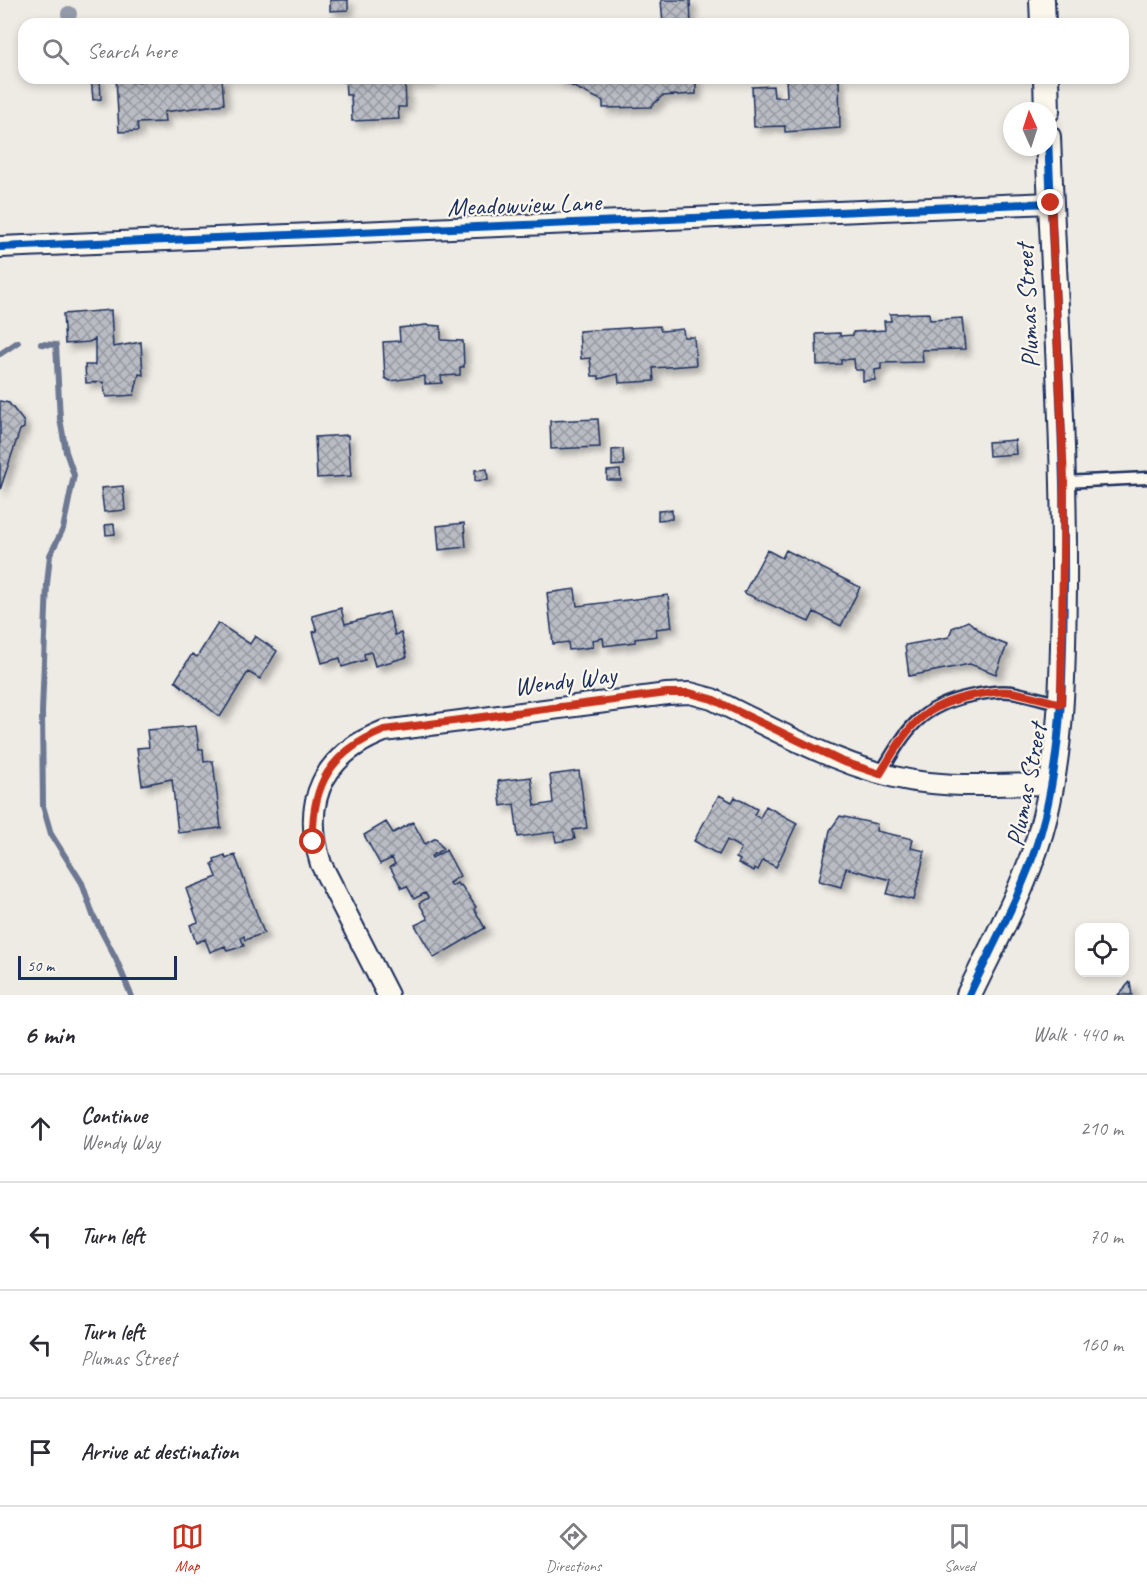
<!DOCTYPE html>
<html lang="en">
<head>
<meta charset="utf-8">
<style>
  :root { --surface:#fff; --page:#f2f2f3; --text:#2b2b33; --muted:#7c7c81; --line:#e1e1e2; --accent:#c8321e }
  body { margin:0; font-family:Caveat,sans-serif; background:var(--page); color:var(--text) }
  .controls { position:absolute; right:18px; bottom:18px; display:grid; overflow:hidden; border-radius:12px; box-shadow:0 3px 9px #0003 }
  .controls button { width:54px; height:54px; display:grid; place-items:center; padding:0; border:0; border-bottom:2px solid var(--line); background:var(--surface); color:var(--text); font:30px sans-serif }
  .compass { position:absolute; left:1003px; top:102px; width:54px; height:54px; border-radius:50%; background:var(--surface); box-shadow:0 3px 9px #0003; rotate:357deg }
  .scale { position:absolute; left:18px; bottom:15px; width:159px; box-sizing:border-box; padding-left:6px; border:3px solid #1b2f5e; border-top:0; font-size:16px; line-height:21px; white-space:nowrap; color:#1b2f5e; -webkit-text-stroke:4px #fbf7ec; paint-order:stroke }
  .stop { position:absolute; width:18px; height:18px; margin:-14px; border:4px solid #c8321e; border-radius:50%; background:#fff }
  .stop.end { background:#c8321e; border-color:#fff; box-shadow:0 2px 6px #0008 }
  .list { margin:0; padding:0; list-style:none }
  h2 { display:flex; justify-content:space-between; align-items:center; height:78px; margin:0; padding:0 24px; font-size:26px }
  h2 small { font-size:20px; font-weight:400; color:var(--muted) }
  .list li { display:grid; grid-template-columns:39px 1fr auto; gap:18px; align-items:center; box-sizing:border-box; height:108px; padding:0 24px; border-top:2px solid var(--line) }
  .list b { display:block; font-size:22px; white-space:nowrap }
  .list p { margin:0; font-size:20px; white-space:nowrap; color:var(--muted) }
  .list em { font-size:20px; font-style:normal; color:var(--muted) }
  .icon { flex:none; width:33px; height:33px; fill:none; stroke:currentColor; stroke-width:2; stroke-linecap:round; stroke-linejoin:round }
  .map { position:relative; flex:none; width:1147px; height:995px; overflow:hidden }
  .search { position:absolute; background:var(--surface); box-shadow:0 3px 9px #0003; left:18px; right:18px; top:18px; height:66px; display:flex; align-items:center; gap:15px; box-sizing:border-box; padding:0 21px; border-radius:18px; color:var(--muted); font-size:22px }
  .sheet { height:510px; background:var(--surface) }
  nav { display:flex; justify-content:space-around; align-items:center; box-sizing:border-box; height:84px; border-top:2px solid var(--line); background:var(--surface); font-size:16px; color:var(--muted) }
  nav a { display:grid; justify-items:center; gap:3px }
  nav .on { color:var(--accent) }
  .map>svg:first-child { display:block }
</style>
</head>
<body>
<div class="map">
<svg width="1147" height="995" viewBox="0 0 1147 995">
  <defs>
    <pattern id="building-cross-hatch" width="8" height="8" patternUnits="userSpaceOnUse" patternTransform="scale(1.5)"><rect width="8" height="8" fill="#b9bcc3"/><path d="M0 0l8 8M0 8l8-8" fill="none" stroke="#9699a2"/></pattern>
    <filter id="shadow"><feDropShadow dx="5.5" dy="5.5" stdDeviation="3" flood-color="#0004"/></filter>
  </defs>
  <rect width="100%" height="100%" fill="#eeebe4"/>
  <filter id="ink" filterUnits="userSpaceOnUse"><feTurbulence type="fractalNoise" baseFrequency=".0167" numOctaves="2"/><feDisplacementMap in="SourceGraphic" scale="12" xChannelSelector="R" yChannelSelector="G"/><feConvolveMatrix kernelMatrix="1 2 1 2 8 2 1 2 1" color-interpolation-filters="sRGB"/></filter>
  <g filter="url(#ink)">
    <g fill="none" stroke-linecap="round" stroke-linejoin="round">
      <path stroke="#6d7892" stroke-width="6" d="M41,344L56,345L60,419L66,452L74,475L63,529L50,555L47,584L42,712L43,806L51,834L82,883L93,915L116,959L131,995
        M0,354L18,342"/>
    </g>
    <path fill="url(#building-cross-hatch)" stroke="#1b2f5e" stroke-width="1.5" filter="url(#shadow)" d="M330,0H348V10L330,11Z
      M661,0H690L691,24H663Z
      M91,78H100L101,99L93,100Z
      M116,78H131V82H140L139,78H181V81L222,78L224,104L164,112L165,122L137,123L138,131L119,132Z
      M345,78H430V80L405,81L406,107H398L399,119L352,121L351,95H346Z
      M555,78H696V94L662,96L651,107L603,108V101Z
      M786,78H839L840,128L785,132V126L754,127L752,87L773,86L774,97H787Z
      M111,310L113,347L141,342L143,375L139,374L134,395L106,397L103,382L86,383L85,365H95V339L89,342L65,344L63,314Z
      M929,313L930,320L962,318L965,349L922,350L923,362L881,363V369L875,370V380L863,381V370H855L854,359L841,360V364L817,365L816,334L840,333V336L853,335V332L885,330L884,321H891L890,314Z
      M426,325L441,326V340L463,341L464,367H460V375L441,376L442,383L425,384V376L390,381L385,378L383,342L400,341L399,328Z
      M659,326L661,331L683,329L684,337H694L696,365L653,368L654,381L619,383L618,374L599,379V376H592L590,358L581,359L579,331Z
      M0,401L9,403L24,422V428L20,430L0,490Z
      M598,419L600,447L551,449L550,421Z
      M348,435L351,476L317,478L315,437Z
      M1015,440L1016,454L989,456L988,442Z
      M623,449L624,465L612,466V450Z
      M487,469L488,480L475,481V470Z
      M620,470L621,480H607V471Z
      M123,486L125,510L104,512L101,488Z
      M672,510V519L658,520V511Z
      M464,523L466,547L439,550L437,526Z
      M114,524L115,534L106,535L105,525Z
      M767,550L782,558L786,550L860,587L841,626L814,612L809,622L744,593Z
      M575,589L577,606L668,595L672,627L656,629L657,636L635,639V642L604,646L603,638L592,640L593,647L569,650L568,642L553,644L547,593Z
      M341,608L345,624L389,612L395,635L401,633L407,657L375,666L371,652L364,654L365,660L342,667L340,658L322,663L313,632L317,631L312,616Z
      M968,621L989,638L1007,645L996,674L970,664L909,676L905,645L949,637L952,628Z
      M218,623L250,644L255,636L277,651L260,679L248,672L220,717L175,681L192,654L197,657Z
      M196,726L199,749H203L204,762L213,761L221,828L178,833L172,779L142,785L137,748L149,747L147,730Z
      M579,771L587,828L573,830L575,839L556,842L554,832L518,837L514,804L501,806L498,781L531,777L535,806L553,803L550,775Z
      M719,795L732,802L735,797L757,809L754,815L760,818L766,806L797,823L776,867L763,860L758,870L755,868L754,871L738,863L740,860L736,858L741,848L727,840L719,855L694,841Z
      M840,816L877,824L876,831L913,839L911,848L925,851L914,900L887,894L891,880L846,868L841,887L819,881L830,830Z
      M386,822L393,833L413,822L425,844L436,838L443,849L431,856L432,858L446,850L460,876L449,883L452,886L457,883L459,886L461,885L476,907L474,909L485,928L434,958L415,925L428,919L419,903L428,898L425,893L414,899L407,886L402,888L390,867L395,864L392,858L380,864L364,835Z
      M225,855L226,859L235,855L264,933L245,940L244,936L241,938L244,946L227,951L225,946L210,952L205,939L196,943L190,925L198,922L186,889L217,877L212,864L215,863L214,859Z
      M1130,982L1132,995H1118Z"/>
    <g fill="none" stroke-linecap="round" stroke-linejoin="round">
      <defs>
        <path id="service" d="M1064,482L1147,478
          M880,774C906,731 918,707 970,696C983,693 999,690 1012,692C1028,695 1045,700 1061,704"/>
        <path id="minor" d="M0,247L1051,203
          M388,995L321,864C301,801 323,755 384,731L667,694L690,693L712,699C777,730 842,769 914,781C959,788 1006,784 1051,784"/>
        <path id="tertiary" d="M1042,0L1043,24
          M1046,78L1047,111
          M969,995C997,936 1030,879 1045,816C1063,740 1063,663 1064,586C1065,436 1054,287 1048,137"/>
      </defs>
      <use href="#service" stroke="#1b2f5e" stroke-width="15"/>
      <use href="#minor" stroke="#1b2f5e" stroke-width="24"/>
      <use href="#tertiary" stroke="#1b2f5e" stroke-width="28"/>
      <use href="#service" stroke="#fbf7ec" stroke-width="10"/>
      <use href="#minor" stroke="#fbf7ec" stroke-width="20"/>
      <use href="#tertiary" stroke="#fbf7ec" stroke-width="24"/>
      <defs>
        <path id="cycleway" d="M0,247L1051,203
          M969,995C997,936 1030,879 1045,816C1063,740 1063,663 1064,586C1065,436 1054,287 1048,137"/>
      </defs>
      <use href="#cycleway" stroke="#fbf7ec" stroke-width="11"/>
      <use href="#cycleway" stroke="#0057b8" stroke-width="8"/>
    </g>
    <circle fill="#939aaa" cx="69" cy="14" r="8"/>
  </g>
  <g fill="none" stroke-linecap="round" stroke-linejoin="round" filter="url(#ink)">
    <path stroke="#c8321e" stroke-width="8" d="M313,842C311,784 331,752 384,730L667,693H690L712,699L841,761L880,774C906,731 918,707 970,696C983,693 999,690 1012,692C1028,695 1045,700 1061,704L1064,482L1051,203"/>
  </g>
  <g text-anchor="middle" stroke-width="4.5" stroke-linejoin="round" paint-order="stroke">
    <g font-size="26" fill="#1b2f5e" stroke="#fbf7ec">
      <text transform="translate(524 204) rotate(-2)" y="9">Meadowview Lane</text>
      <text transform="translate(1027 306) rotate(-93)" y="9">Plumas Street</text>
      <text transform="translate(565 680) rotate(-7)" y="9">Wendy Way</text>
      <text transform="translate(1026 785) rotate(-79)" y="9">Plumas Street</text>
    </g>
  </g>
</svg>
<div class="controls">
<button><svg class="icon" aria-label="locate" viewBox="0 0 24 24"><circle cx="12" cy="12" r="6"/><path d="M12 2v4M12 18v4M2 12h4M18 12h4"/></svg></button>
</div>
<svg class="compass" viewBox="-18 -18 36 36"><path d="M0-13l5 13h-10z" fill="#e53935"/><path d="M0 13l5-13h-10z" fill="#7c7c81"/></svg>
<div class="scale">50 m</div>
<div class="stop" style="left:313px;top:842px"></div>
<div class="stop end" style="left:1051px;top:203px"></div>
<div class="search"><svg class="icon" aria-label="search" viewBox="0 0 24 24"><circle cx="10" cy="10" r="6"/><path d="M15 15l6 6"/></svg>Search here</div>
</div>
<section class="sheet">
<h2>6 min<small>Walk · 440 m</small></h2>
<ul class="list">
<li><svg class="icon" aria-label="ahead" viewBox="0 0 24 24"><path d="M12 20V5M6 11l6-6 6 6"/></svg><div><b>Continue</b><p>Wendy Way</p></div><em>210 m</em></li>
<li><svg class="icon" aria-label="left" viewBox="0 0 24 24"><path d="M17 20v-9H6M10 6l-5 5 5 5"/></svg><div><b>Turn left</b></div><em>70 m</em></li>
<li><svg class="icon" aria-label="left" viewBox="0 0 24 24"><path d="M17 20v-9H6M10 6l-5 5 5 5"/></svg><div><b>Turn left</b><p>Plumas Street</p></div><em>160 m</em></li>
<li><svg class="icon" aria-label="arrive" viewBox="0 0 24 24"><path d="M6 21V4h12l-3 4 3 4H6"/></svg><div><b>Arrive at destination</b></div></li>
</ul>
</section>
<nav>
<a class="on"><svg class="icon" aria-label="map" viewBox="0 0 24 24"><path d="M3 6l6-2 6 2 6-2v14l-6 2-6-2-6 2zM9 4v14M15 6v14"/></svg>Map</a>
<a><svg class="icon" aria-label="directions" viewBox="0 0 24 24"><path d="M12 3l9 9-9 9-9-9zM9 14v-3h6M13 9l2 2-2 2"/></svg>Directions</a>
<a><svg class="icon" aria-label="saved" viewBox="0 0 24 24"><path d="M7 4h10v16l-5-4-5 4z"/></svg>Saved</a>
</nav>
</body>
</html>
